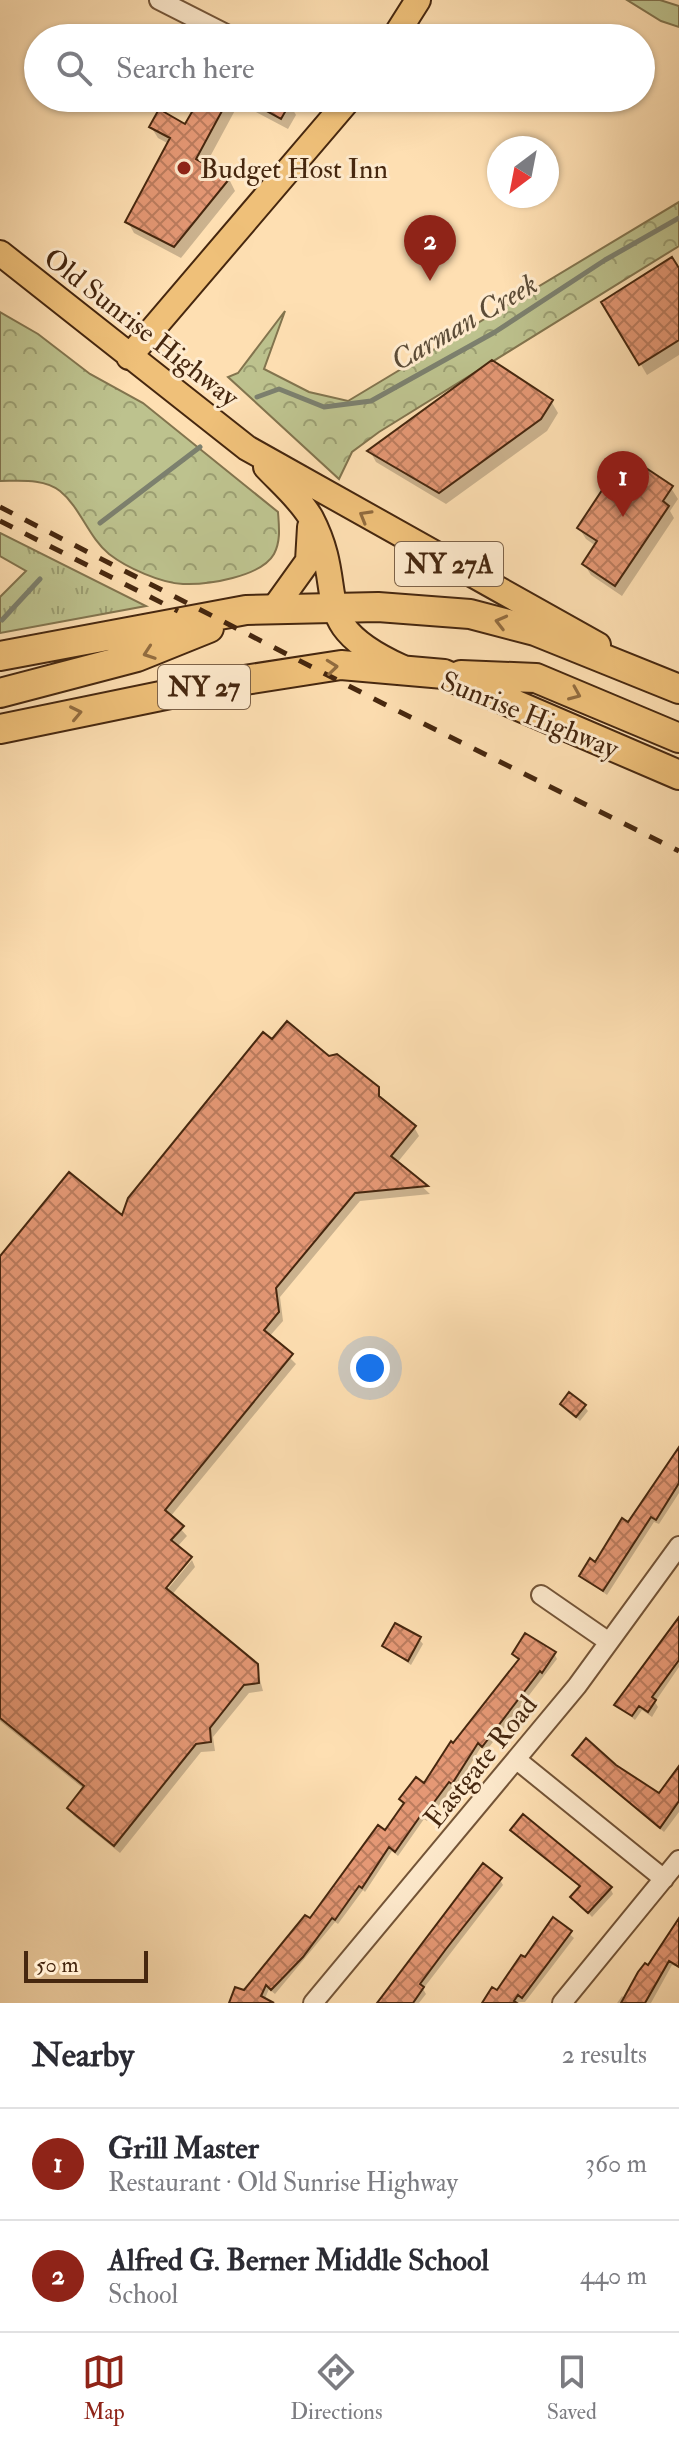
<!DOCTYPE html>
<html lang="en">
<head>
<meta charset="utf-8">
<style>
  :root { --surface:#fff; --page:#f2f2f3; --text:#2b2b33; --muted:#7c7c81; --line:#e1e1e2; --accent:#8f2418 }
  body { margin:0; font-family:"IM FELL Double Pica",serif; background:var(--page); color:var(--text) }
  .compass { position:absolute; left:487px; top:136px; width:72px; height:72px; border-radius:50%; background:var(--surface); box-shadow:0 2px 6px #0004; rotate:212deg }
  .scale { position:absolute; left:24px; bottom:20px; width:124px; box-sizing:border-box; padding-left:8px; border:4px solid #46270f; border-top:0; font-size:22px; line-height:28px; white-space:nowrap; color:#46270f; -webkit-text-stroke:6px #feeacd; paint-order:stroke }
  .you { position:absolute; left:370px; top:1368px; width:28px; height:28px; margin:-20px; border:6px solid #fff; border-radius:50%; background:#1a73e8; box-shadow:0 0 0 12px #1a73e833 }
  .badge { display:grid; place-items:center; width:52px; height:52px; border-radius:50%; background:var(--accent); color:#fff; font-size:26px; font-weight:700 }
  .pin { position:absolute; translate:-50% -66px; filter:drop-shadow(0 2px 4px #0008) }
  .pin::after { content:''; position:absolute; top:42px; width:28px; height:24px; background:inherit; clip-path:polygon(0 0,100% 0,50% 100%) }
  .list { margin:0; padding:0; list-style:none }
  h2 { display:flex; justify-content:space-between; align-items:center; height:104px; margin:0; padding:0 32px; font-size:34px }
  h2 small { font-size:26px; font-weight:400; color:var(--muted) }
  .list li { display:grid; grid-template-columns:52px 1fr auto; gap:24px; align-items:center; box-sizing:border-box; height:112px; padding:0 32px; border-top:2px solid var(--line) }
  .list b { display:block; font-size:30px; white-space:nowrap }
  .list p { margin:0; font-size:26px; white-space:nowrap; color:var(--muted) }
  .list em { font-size:26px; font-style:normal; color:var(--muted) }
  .icon { flex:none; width:44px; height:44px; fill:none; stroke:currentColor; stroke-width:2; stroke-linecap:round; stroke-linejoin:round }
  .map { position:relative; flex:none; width:679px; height:2003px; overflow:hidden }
  .search { position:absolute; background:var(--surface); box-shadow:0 2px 6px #0004; left:24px; right:24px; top:24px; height:88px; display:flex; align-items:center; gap:20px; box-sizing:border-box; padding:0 28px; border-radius:44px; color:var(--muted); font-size:30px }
  .sheet { height:328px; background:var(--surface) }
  nav { display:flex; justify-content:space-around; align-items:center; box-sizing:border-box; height:112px; border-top:2px solid var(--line); background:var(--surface); font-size:22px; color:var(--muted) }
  nav a { display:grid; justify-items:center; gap:4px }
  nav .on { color:var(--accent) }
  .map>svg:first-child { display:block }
</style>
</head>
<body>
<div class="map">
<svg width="679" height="2003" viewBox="0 0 679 2003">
  <defs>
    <pattern id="grass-tufts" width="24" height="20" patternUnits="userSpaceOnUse" patternTransform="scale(2)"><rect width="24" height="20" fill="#bdc28e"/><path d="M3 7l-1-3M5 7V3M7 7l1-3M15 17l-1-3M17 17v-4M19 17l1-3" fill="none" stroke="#9b9e72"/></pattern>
    <pattern id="forest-crowns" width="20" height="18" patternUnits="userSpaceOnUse" patternTransform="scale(2)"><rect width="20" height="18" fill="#bdc28e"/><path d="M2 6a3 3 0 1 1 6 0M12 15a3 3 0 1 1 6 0" fill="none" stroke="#9b9e72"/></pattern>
    <pattern id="building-cross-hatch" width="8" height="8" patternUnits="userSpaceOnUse" patternTransform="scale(2)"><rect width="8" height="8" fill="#e59875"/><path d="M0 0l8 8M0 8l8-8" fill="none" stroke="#bb7c5e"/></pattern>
  </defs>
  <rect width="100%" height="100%" fill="#fedfb2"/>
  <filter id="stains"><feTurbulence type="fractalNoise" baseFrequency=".0025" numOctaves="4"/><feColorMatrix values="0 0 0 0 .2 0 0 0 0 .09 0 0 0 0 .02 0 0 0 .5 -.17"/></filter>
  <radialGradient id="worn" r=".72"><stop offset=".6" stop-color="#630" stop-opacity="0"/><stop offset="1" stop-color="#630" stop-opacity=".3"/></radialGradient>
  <path fill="url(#grass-tufts)" stroke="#82744e" stroke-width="2" d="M0,533L146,606L0,633V597L26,571L0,556Z"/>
  <path fill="url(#forest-crowns)" stroke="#82744e" stroke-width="2" d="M679,202V246L379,432L352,452L339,479L228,377L238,373L285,311L264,369L309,392L348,401Z
    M0,312L38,334L90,374L143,403L278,512C279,526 281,541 274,554C261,577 207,585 183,584C161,583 127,568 109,554C89,538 80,507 60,491C44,478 19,481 0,481Z"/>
  <path fill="#bdc28e" stroke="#82744e" stroke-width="2" d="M627,0H660L679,6V27L661,21Z"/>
  <path fill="#0003" d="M202,98H280L289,103L296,115L288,129L239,103L205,166L229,179L235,191L181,258L134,233L128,222L169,144L158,138L151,127H185Z
    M679,271V355L647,375L604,302Z
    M551,401L558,413L547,431L446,504L376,462L370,451Z
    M671,488L678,499L670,511L674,518L622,596L591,575L584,564L596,546L586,539L579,528Z
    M272,1042L329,1058L377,1089L382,1102L414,1127L419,1136L397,1163L430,1194L360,1201L280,1297L283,1321L269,1337L296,1364L170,1517L187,1536L177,1547L158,1595L161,1597L192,1560L195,1567L171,1596L256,1665L263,1691L249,1693L213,1737L215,1751L201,1752L120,1853L74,1816L69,1808L84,1789L0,1721V1260L123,1219Z
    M562,1404L584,1406L588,1411L580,1421Z
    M679,1453V1493L659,1524L654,1522L607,1595L581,1576L629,1525Z
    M679,1623V1667L655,1702L658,1707L652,1717L642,1710L635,1720L617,1705Z
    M419,1639L423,1644L411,1665L384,1646Z
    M554,1653L557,1659L486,1751L481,1747L456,1788L453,1787L427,1821L424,1819L398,1856L392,1851L365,1892L363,1890L338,1924L335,1922L275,1994L269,1989L263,2003H231L310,1921L386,1833L405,1805L401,1799L425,1786L520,1661L515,1654Z
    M574,1755L615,1767L659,1796L679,1769V1812L664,1832Z
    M512,1830L610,1888L613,1894L592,1917L573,1897L581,1888Z
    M500,1880L503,1885L423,1989L426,1994L419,2003H380Z
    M553,1920L574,1938L525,2002L484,2003L497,1993Z
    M679,1927V1967L672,1965L651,2003H617L622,1996L625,1999Z"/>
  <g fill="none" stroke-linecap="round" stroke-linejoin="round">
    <path stroke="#7c806e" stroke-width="5" d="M257,397L279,389L324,407L371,401L495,332L605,260L679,218
      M100,523L200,447
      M2,620L40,579"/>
  </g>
  <path fill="url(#building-cross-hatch)" stroke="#46270f" stroke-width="2" d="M200,98H229L196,159L230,178L174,247L125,222L170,138L149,127L159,109L185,124Z
    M243,98H293L281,119Z
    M672,257L679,268V340L639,365L601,302Z
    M492,360L553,400L541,419L439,493L367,451Z
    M631,458L673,486L663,501L669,506L615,586L582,564L597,541L577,528L616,469L621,472Z
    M287,1021L329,1056L337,1054L379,1087V1096L416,1126L391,1156L428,1186L355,1193L276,1288L279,1312L264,1330L293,1354L165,1510L184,1526L171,1540L192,1557L166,1588L258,1664L259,1683L244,1685L210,1728L211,1742L196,1744L114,1846L67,1808L84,1786L0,1718V1256L69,1172L122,1215L128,1198L263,1032L272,1039Z
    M569,1392L586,1405L576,1417L560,1404Z
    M679,1447V1483L656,1520L651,1517L603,1591L579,1576L590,1558L595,1562L622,1518L628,1522Z
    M679,1617V1660L652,1697L656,1700L648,1712L639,1706L632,1716L614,1705Z
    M395,1623L421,1637L408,1661L382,1646Z
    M525,1633L556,1652L542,1673L540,1671L482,1747L478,1743L452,1784L449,1782L423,1817L421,1815L395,1852L389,1847L362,1888L359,1886L335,1920L332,1918L303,1957L271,1990L266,1985L261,1996L274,2003H229L235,1987L244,1990L305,1915L310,1918L378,1825L385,1830L404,1803L399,1799L416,1777L424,1783L451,1741L453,1743L519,1659L512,1654Z
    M586,1738L616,1765L659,1793L679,1766V1801L660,1828L572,1755Z
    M523,1814L612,1887L588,1913L570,1897L580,1886L510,1830Z
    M483,1863L502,1878L446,1949L420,1984L424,1987L413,2003H377Z
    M553,1917L572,1931L522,1998L518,1995L514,2001L517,2003H482L492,1987L497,1990L521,1955L525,1957Z
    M679,1918V1967L669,1961L645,2003H621L638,1972L645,1963L648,1965Z"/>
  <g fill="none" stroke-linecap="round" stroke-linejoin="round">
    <defs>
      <path id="minor" d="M159,0L234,38
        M541,1595L609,1642
        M517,1760L664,1879
        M313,2003L577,1686L679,1546
        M562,2003L679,1860"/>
      <path id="major" d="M394,38L418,0
        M0,253L247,448L598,645
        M129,357L350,98
        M266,467C281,483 300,499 311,518C350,593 303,622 401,667
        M275,607L308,561L310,527"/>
      <path id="highway" d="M0,656L246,610L378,607L470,614L535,631L679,689
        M461,675L536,678L679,738
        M0,693L137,657L209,628
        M0,729L219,684L341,665L444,674L679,775"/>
    </defs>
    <use href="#minor" stroke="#745538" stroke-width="22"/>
    <use href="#major" stroke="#46270f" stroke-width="28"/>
    <use href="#highway" stroke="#46270f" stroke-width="32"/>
    <use href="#minor" stroke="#feeacd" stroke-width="18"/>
    <use href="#major" stroke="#efc079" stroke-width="24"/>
    <use href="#highway" stroke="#efc079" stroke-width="28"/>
    <path stroke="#46270f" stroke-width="5" stroke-dasharray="14 14" stroke-linecap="butt" d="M0,507L384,704L679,851
      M0,521L178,611"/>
  </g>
  <defs><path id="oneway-chevron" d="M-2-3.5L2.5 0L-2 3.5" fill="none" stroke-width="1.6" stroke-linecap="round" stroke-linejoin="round" transform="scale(2)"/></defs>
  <g stroke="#926c3f">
    <use href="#oneway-chevron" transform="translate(365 516) rotate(-150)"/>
    <use href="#oneway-chevron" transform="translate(501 622) rotate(-166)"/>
    <use href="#oneway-chevron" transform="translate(149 653) rotate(161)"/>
    <use href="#oneway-chevron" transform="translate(332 667) rotate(-6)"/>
    <use href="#oneway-chevron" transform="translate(575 694) rotate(23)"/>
    <use href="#oneway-chevron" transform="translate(76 713) rotate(-12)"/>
  </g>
  <circle fill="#8f2418" stroke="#feeacd" stroke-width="3" cx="184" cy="168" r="8"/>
  <g text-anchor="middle" stroke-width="6" stroke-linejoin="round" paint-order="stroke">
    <g fill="#feeacd" stroke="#7d6248" stroke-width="2">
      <rect x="395" y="542" width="108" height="44" rx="6"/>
      <rect x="158" y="665" width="92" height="44" rx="6"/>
    </g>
    <g font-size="26" font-weight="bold" fill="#46270f">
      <text x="449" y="573">NY 27A</text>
      <text x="204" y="696">NY 27</text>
    </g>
    <g font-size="28" fill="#46270f" stroke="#feeacd" text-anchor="start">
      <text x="200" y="178">Budget Host Inn</text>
    </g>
    <g font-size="28" fill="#46270f" stroke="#feeacd">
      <text transform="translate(142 327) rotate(38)" y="10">Old Sunrise Highway</text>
      <text transform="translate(530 714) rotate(22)" y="10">Sunrise Highway</text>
      <text transform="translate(480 1761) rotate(-51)" y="10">Eastgate Road</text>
    </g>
    <g font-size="30" font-style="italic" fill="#5c4c37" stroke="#feeacd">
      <text transform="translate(464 322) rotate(-30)" y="10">Carman Creek</text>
    </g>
  </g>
  <rect width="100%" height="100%" filter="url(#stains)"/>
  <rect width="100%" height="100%" fill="url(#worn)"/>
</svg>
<svg class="compass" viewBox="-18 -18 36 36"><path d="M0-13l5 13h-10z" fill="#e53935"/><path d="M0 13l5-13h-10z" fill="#7c7c81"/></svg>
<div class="scale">50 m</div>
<div class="you"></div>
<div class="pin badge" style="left:623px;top:517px">1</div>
<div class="pin badge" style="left:430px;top:281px">2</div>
<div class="search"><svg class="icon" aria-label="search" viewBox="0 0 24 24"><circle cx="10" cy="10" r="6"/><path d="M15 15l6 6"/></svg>Search here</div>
</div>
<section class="sheet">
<h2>Nearby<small>2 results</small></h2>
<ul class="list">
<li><span class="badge">1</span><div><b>Grill Master</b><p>Restaurant · Old Sunrise Highway</p></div><em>360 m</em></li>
<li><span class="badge">2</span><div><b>Alfred G. Berner Middle School</b><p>School</p></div><em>440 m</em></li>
</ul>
</section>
<nav>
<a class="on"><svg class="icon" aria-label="map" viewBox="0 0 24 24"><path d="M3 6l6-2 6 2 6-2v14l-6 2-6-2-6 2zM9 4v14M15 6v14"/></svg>Map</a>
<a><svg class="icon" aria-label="directions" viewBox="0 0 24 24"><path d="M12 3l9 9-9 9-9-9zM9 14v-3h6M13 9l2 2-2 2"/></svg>Directions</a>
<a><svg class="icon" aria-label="saved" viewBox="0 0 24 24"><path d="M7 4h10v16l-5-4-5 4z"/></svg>Saved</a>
</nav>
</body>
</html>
